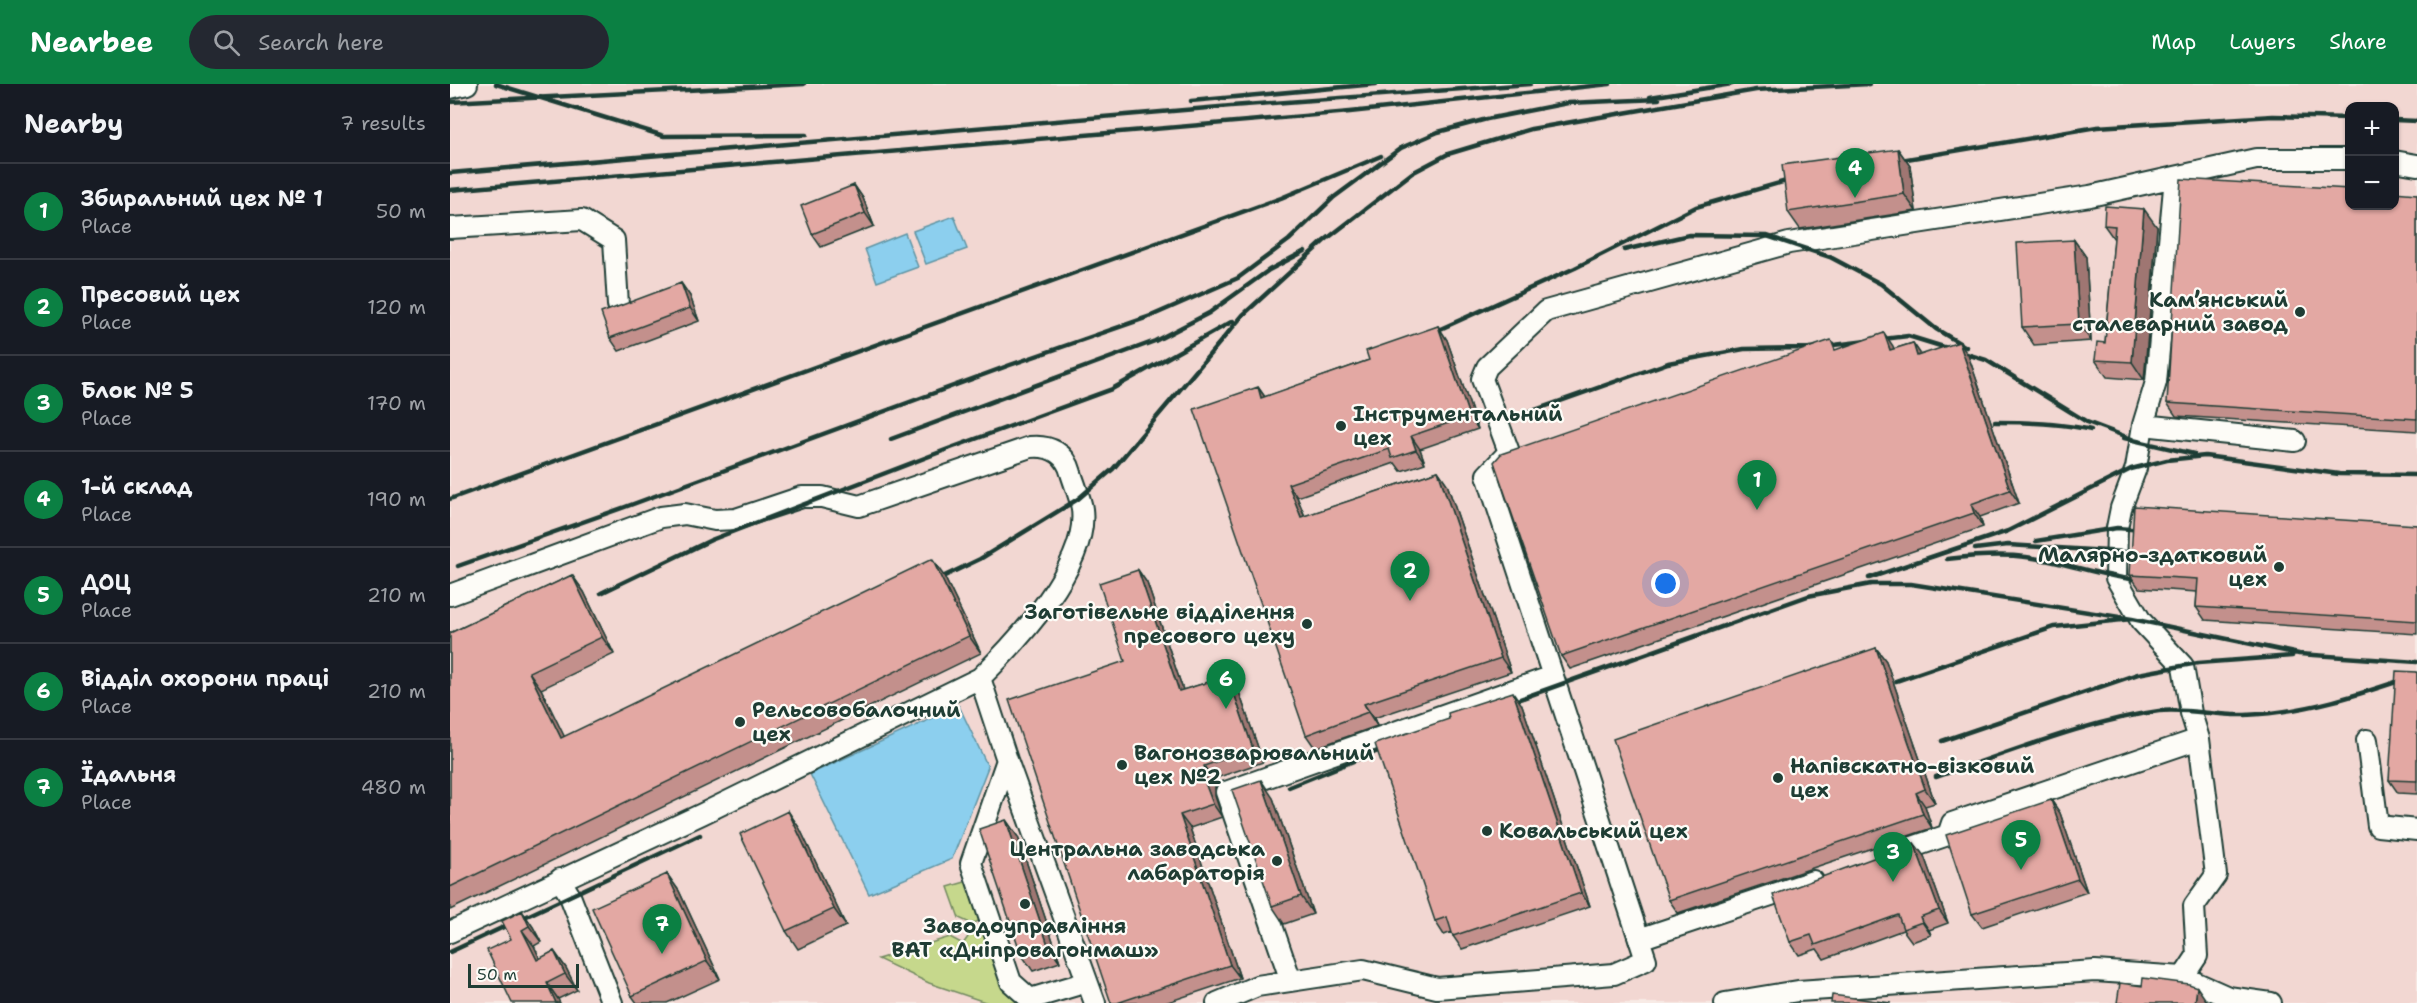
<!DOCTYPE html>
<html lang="en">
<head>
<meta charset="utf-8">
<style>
  :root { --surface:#171b24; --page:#242831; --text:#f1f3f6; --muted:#9ea1a6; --line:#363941; --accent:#0b8043 }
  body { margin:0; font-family:"Shantell Sans",sans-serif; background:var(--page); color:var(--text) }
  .controls { position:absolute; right:18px; top:18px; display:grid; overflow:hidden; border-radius:12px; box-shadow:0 2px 4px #0004 }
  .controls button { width:54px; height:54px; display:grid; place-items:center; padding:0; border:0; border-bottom:2px solid var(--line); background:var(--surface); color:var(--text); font:30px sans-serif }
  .scale { position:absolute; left:18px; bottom:15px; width:111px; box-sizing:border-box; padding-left:6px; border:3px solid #1f3d34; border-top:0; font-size:16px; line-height:21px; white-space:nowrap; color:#1f3d34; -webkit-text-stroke:4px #fdfcf7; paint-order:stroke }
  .you { position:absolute; left:1216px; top:500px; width:21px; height:21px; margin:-15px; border:4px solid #fff; border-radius:50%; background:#1a73e8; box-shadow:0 0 0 9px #1a73e833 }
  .badge { display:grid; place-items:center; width:39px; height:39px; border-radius:50%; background:var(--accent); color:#fff; font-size:20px; font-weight:700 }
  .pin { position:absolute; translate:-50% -50px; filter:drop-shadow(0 2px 3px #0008) }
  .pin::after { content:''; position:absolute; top:32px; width:21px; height:18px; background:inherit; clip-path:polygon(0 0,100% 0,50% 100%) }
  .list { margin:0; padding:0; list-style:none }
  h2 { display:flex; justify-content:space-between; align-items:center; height:78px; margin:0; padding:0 24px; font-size:26px }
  h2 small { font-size:20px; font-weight:400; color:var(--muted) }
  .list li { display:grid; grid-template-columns:39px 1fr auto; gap:18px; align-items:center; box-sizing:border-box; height:96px; padding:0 24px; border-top:2px solid var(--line) }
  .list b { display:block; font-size:22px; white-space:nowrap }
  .list p { margin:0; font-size:20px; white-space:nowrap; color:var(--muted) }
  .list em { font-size:20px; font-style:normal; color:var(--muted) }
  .icon { flex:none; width:33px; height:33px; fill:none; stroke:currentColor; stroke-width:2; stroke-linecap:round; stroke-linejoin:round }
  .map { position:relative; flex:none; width:1967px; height:919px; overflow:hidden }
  header { display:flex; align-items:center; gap:36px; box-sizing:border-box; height:84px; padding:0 30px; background:var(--accent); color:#fff }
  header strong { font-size:28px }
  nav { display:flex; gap:33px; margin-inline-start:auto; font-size:21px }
  .search { width:420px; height:54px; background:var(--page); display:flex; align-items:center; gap:15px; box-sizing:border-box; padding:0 21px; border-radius:33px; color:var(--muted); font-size:22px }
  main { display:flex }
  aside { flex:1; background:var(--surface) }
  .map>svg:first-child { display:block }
</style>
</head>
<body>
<header>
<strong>Nearbee</strong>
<div class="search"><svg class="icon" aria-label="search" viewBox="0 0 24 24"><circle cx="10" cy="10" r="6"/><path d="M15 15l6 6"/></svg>Search here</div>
<nav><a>Map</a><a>Layers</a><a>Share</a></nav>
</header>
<main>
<aside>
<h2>Nearby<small>7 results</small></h2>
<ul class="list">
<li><span class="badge">1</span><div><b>Збиральний цех № 1</b><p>Place</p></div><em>50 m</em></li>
<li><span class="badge">2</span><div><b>Пресовий цех</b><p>Place</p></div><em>120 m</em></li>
<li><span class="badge">3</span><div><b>Блок № 5</b><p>Place</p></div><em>170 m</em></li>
<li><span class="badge">4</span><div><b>1-й склад</b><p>Place</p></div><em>190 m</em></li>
<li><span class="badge">5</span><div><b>ДОЦ</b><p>Place</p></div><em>210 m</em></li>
<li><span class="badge">6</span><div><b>Відділ охорони праці</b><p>Place</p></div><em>210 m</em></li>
<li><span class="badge">7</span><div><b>Їдальня</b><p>Place</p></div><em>480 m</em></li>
</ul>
</aside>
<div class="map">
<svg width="1967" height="919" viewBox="0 0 1967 919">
  <rect width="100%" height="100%" fill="#f8ebe6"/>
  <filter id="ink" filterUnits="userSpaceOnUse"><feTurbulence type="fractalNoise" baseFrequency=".0167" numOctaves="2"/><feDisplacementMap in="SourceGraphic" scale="12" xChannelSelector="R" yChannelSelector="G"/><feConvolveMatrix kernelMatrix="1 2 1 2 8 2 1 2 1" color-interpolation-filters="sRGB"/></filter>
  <g filter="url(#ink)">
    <path fill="#f2d7d2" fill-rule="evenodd" d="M0,0H1967V919H0ZM1900,22H1944V122H1900Z"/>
    <path fill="#c6d88c" stroke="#728a60" stroke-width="1.5" d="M522,796L535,834L522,840L509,834L498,803Z
      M536,842L578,919H538L479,899L428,875L500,853L513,860L523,846Z"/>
    <path fill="#8ccfee" stroke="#6095a4" stroke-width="1.5" d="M504,132L517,165L476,180L463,147Z
      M455,149L468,183L427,198L415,165Z
      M509,622L538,683L502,775L419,810L360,690Z"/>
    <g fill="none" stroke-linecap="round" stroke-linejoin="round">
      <defs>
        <path id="minor" d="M0,4L17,0
          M1944,77L1967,81
          M0,144L132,136L164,156L168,221
          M1693,341L1845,357
          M0,511L211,433L235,430L265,436L286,435L352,413H372L409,422L580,363C600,361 616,369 621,389C624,399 631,416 632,425C639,481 567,558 530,594L557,676L645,919
          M1917,656L1928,742L1967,746
          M557,676L521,779L561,898L580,915L637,898
          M1442,770L1498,751L1502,739L1749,655
          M110,795L120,812L162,919
          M0,848L252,730L530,594
          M1189,855L1363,797
          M1733,893L1747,872L1744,822L1766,791L1749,655L1741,629L1733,582L1691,537L1666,494L1667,444L1671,424L1686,384L1693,341L1706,298L1725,93L1806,75H1900
          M841,897L776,708L1103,592
          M767,919L807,902L913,886L987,904L1164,890L1196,876L1037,391L1059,368L1032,295L1037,283L1096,227L1339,159L1640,112L1725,93
          M1275,919L1348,907L1645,887L1733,893L1778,913L1821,919"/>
      </defs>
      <use href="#minor" stroke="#1f3d34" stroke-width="24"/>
      <use href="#minor" stroke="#fdfcf7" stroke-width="20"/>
      <path stroke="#1f3d34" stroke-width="4.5" d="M46,0L214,52L356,51
        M1200,13L1282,0
        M741,17L926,0
        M0,18L354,0
        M1944,36L1967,37
        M1439,78L1647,43L1823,32L1900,34
        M0,89L781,22L1080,0
        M0,106L900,28L1160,0
        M1174,166L1239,151L1317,152L1380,173L1431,200L1486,245L1516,263
        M975,252L1125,184L1246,123L1350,93
        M1057,336L1218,279L1294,265L1359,264L1458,252L1536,276L1637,338L1682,355
        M1545,338C1577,338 1610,339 1641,346
        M1674,354L1744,370
        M441,355L705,257L759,229L819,186L855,167
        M0,415L831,114L931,72
        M1586,457L1667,444L1693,446
        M1525,465L1558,461L1691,469
        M1497,475C1523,472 1550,470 1576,473C1614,477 1650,493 1689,496
        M8,482L175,423L560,281L701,232L788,194L839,156L883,114L951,64L988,48L1037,35L1118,19L1209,15
        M1419,494L1558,447L1681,385L1717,376L1755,372L1889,390L1967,391
        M480,499L530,475L628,415L663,385L793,231L874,157L962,89L998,70L1081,45L1306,6L1419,0
        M151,509L261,456L498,365L662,305L783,237
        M1446,597L1604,543L1682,535L1849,570L1967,578
        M1053,621L1358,512L1421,500H1461L1682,535
        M1492,657L1688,590L1748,579L1842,572
        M1486,693C1557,670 1635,637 1709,627C1737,624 1767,632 1795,631C1855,629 1911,610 1967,591
        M839,703L943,661
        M0,868L250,751"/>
    </g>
    <path fill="#c3908c" stroke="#1f3d34" stroke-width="1.5" d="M1448,65L1460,82L1466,127L1350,145L1338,128Z
      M404,101L413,114L424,142L371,163L362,150Z
      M1967,110V347L1726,332L1717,319Z
      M1654,141L1707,143L1694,296L1657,293L1645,276L1655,259L1664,155Z
      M1624,156L1636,173L1641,257L1584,261L1572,243Z
      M231,199L240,212L249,237L169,267L160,254Z
      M988,242L997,256L1028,345L970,365L975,379L951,387L945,379L847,413L855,432L988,387L997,400L1061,588L924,634L927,642L865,664L856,651L808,303L815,313L919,276Z
      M1434,249L1444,265L1463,259L1471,271H1518L1569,419L1530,433L1533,443L1120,585L1111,572Z
      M1967,441V550L1755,536L1746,523L1747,508L1689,504L1680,491Z
      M688,486L697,499L733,606L778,592L788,605L813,678L763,695L765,703V712L772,733L740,744L790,894L715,919H661Z
      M122,491L134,508L164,570L91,605L114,653L494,492L531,569L0,826V549Z
      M1426,564L1436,577L1485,719L1475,722L1482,744L1228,829L1219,816Z
      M1967,588V710L1948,709L1939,696Z
      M1072,621L1140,822L1012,865L1003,852L1002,848L994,851L985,837Z
      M823,714L863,830L834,840L822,822Z
      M1601,716L1610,729L1637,808L1532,843L1522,830Z
      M338,727L350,745L396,842L348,865L336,847Z
      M556,736L568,753L610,878L583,887L571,870Z
      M1464,759L1474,772L1498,839L1479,846L1481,851L1462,858L1453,846L1374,875L1367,865L1349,871L1340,858Z
      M217,790L229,807L270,895L217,919H187L182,912Z
      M72,827L83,843L91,858L84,862L90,875L104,867L116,884L127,906L108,915L61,855Z"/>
    <path fill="#9f7672" stroke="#1f3d34" stroke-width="1.5" d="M1448,65L1460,82L1466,127L1454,110Z
      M404,101L413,114L424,142L415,129Z
      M1694,125L1707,143L1694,296L1682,278Z
      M1624,156L1636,173L1641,257L1629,240Z
      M231,199L240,212L249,237L240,224Z
      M988,242L997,256L1028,345L1019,332Z
      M1434,249L1443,262L1449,280L1440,266Z
      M1509,258L1518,271L1569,419L1560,406Z
      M1463,259L1472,272H1467Z
      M808,303L817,316L811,314Z
      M961,352L970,365L975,379L966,366Z
      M988,387L997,400L1061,588L1051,574Z
      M838,400L847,413L860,446L851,433Z
      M1521,420L1530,433L1533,443L1524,429Z
      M482,475L494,492L531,569L519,552Z
      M688,486L697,499L738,621L729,607Z
      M122,491L134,508L164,570L152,553Z
      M1426,564L1436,577L1485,719L1475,705Z
      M79,588L91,605L124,672L111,654Z
      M778,592L788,605L813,678L803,665Z
      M1063,608L1072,621L1140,822L1131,809Z
      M914,620L924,634L927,642L918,628Z
      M754,682L763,695L765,703V712L772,733L763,720L755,699Z
      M811,696L823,714L863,830L851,812Z
      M1466,709L1475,722L1482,744L1473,730Z
      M1601,716L1610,729L1637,808L1628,795Z
      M338,727L350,745L396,842L384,825Z
      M730,731L740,744L790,894L780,881Z
      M556,736L568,753L610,878L598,861Z
      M1464,759L1474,772L1498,839L1489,826Z
      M217,790L229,807L270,895L257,877Z
      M72,827L83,843L91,858L79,842Z
      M1470,833L1479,846L1481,851L1472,838Z
      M72,846L84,862L98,892L87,876Z
      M104,867L116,884L127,906L115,890Z
      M97,899L108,915L110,919H106Z
      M1747,903L1756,916V919H1745Z"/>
    <path fill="#e3a8a3" stroke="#1f3d34" stroke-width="1.5" d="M1448,65L1454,110L1338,128L1332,81Z
      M1731,95L1899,105V122H1944V108L1967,110V335L1717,319Z
      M404,101L415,129L362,150L351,122Z
      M1655,122L1694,125L1682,278L1645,276L1647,258L1655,259L1665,142L1654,141Z
      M1624,156L1629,240L1572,243L1567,159Z
      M231,199L240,224L160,254L151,229Z
      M988,242L1019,332L961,352L966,366L942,374L939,365L838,400L851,433L988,387L1051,574L914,620L918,628L856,651L744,325L808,303L811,314L919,276L916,267Z
      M1434,249L1440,266L1463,259L1467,272L1509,258L1560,406L1521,420L1524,429L1111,572L1044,378L1051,370L1381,256L1385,266Z
      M1684,422L1967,441V537L1746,523L1748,495L1680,491Z
      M482,475L519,552L0,803V549L122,491L152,553L79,588L111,654Z
      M688,486L729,607L778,592L803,665L754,682L756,690L755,699L763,720L730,731L780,881L667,919H661L559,616L675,577L649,499Z
      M1426,564L1475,705L1466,709L1473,730L1219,816L1163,655Z
      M1946,587L1967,588V697L1939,696Z
      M1063,608L1131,809L1003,852L997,833L985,837L925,660L999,635L998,629Z
      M811,696L851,812L822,822L782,706Z
      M1601,716L1628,795L1522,830L1496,751Z
      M338,727L384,825L336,847L290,750Z
      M556,736L598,861L571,870L529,745Z
      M1464,759L1489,826L1470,833L1472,838L1453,845L1448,831L1365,861L1361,851L1340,858L1323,811Z
      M217,790L257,877L182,912L142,824Z
      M72,827L79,842L72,846L87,876L104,867L115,890L97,899L106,919H62L37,866L61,855L52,837Z
      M1693,894L1739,900L1747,903L1745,919H1746H1667L1670,899L1692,902Z
      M1382,911L1441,919H1381Z"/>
  </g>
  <g fill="#1f3d34" stroke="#fdfcf7" stroke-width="2">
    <circle cx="1850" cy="228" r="6"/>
    <circle cx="891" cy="342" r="6"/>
    <circle cx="1829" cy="483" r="6"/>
    <circle cx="857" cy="540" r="6"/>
    <circle cx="290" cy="638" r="6"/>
    <circle cx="672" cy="681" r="6"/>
    <circle cx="1328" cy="694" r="6"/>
    <circle cx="1037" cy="747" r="6"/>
    <circle cx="827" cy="777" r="6"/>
    <circle cx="575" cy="820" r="6"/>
  </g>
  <g text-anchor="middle" stroke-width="4.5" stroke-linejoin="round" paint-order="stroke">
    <g font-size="21" font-weight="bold" fill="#1f3d34" stroke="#fdfcf7" text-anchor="start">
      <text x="1838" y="223" text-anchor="end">Кам’янський<tspan x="1838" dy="24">сталеварний завод</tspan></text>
      <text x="903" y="337">Інструментальний<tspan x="903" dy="24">цех</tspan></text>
      <text x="1817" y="478" text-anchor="end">Малярно-здатковий<tspan x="1817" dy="24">цех</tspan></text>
      <text x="845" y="535" text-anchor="end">Заготівельне відділення<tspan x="845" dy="24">пресового цеху</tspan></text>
      <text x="302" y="633">Рельсовобалочний<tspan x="302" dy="24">цех</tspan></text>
      <text x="684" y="676">Вагонозварювальний<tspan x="684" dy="24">цех №2</tspan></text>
      <text x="1340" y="689">Напівскатно-візковий<tspan x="1340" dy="24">цех</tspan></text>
      <text x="1049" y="754">Ковальський цех</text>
      <text x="815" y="772" text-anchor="end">Центральна заводська<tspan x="815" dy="24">лабараторія</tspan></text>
      <text x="575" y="849" text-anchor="middle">Заводоуправління<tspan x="575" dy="24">ВАТ «Дніпровагонмаш»</tspan></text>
    </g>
  </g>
</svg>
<div class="controls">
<button>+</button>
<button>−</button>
</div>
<div class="scale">50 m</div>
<div class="you"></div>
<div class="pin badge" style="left:1307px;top:426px">1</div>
<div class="pin badge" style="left:960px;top:517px">2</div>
<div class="pin badge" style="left:1443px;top:798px">3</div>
<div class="pin badge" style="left:1405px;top:114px">4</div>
<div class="pin badge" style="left:1571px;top:786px">5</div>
<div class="pin badge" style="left:776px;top:625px">6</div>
<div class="pin badge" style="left:212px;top:870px">7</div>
</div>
</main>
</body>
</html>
